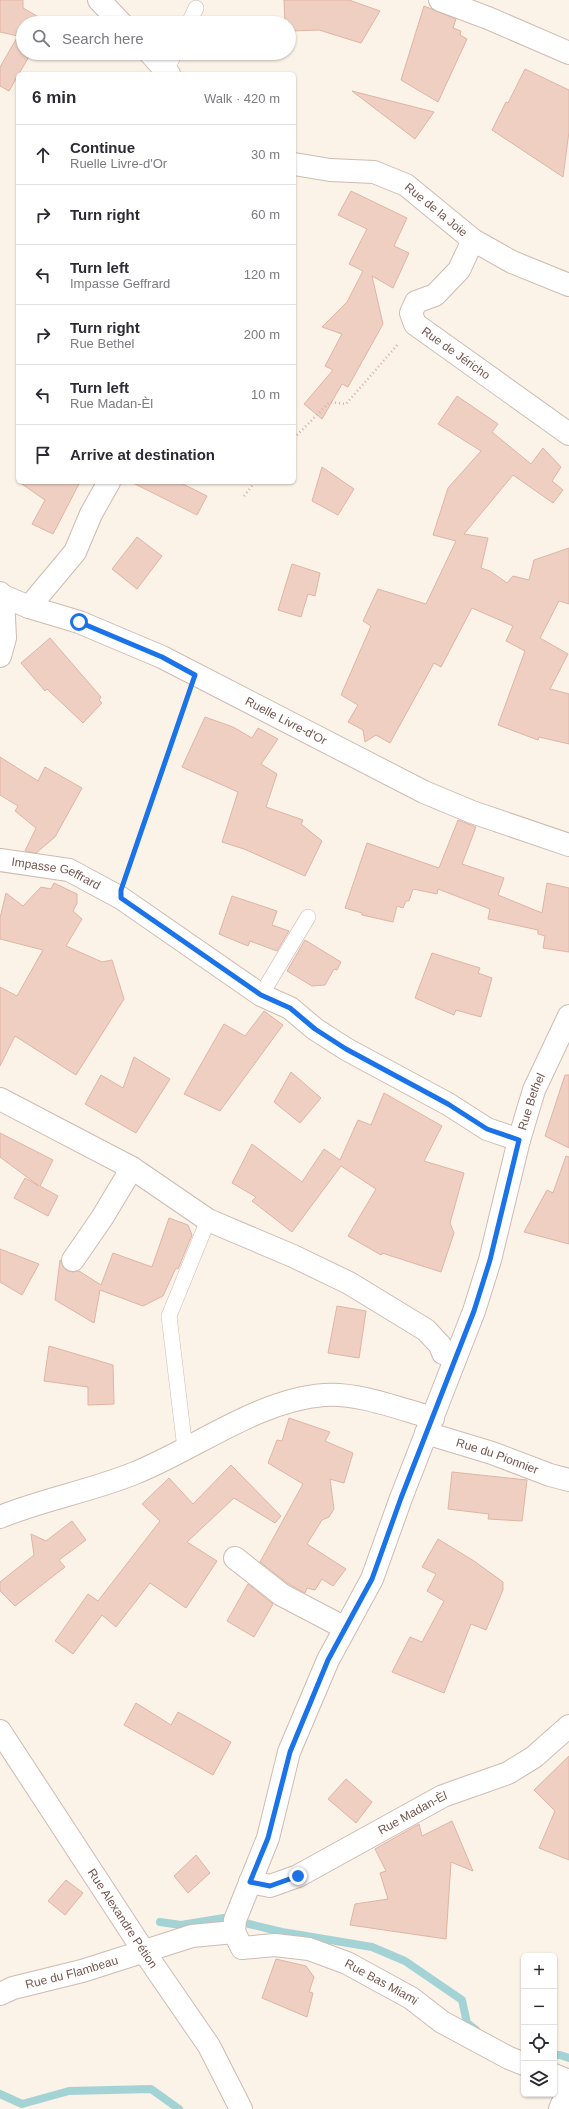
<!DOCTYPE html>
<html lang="en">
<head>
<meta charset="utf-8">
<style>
  :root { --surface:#fff; --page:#f7f7f7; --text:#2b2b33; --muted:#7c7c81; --line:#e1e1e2 }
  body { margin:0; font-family:Arial,sans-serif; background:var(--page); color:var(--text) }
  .controls { position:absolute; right:12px; bottom:12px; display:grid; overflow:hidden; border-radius:6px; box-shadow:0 1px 3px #0004 }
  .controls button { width:36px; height:36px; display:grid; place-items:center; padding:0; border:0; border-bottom:1px solid var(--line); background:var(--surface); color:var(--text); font:20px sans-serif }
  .stop { position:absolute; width:12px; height:12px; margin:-9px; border:3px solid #1a73e8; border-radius:50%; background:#fff }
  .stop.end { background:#1a73e8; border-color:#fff; box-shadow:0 1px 4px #0008 }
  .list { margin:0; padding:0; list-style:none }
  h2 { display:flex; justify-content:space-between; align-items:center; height:52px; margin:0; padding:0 16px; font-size:17px }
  h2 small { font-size:13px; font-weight:400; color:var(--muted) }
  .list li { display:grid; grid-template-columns:26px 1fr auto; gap:12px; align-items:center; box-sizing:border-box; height:60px; padding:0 16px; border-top:1px solid var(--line) }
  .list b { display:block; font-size:15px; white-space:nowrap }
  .list p { margin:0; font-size:13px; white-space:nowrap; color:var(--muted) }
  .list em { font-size:13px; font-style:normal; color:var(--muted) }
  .icon { flex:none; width:22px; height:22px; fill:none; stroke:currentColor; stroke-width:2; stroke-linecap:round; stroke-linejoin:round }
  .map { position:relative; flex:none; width:569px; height:2109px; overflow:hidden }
  .search { position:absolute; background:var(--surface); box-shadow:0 1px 3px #0004; left:16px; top:16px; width:280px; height:44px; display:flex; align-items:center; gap:10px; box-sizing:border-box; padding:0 14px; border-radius:22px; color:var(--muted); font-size:15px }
  .panel { position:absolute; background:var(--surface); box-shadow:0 1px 3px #0004; left:16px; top:72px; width:280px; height:412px; border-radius:6px }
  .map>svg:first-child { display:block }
</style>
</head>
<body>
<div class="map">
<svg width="569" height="2109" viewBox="0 0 569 2109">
  <rect width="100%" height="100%" fill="#fbf2e8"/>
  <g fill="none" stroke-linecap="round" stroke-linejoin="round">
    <path stroke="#a4d3d5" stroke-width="8" d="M160,1922L181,1925L224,1918L282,1932L372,1947L405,1961L462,2000L467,2023L476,2030
      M554,2055H560L569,2058
      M0,2094L22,2104L69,2091L151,2089L179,2109"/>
  </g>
  <path fill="#efcfc2" stroke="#e1b4a3" d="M0,0H23V8L49,23H23V53H31L9,91L0,86V67L18,36L0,32Z
    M284,0H349L380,11L361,43L319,30L289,31V23H285Z
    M424,6L456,19L453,28L461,31L460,35L467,39L438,102L401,80Z
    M525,69L569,90V132L563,177L492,130L506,102L508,103Z
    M352,91L434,112L415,139Z
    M351,191L407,218L394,246L409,253L393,288L372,276L383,324L348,387L342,384L322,419L304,404L333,370L325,366L342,334L322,327L347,302L363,271L349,264L367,229L338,215Z
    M457,396L498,424L492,432L531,464L543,448L561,467L552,481L563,490L553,503L513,475L464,534L488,538L481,568L490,571L507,583L513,576L529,580L534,560L569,548V604L559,601L540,638L568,654L550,689L569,694V744L539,737L538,740L498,725L525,651L506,641L513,626L472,608L441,667L434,663L390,743L376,735L365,742L363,730L348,722L358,705L341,695L371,626L363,621L378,589L426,604L456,541L433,535L448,488L481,451L438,424Z
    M322,467L354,489L338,515L312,501Z
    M19,482H80L53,534L32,524L45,500Z
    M131,482H179L207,496L197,515Z
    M137,537L162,556L137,589L112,569Z
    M292,564L320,573L315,596L308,594L301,617L278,610Z
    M50,638L101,697L99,700L102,703L83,723L47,689L45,691L21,663Z
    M205,717L233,727L252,738L258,728L278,739L261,764L277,774L266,807L303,820L301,824L322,841L305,876L244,849L222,842L238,792L182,767Z
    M0,757L38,781L45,767L82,788L55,837L36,853L25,851L36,828L15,811L18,806L0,795Z
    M458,820L476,827L462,864L504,878L498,895L542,913L547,883L569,888V952L543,948L545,936L538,934V930L488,919L490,909L438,889L437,894L413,889L409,901H406L403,908L397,906L393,922L362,915V913L345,908L367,843L439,868Z
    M54,883L77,894V903L73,911L82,919L66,946L102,962L112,960L124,999L76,1075L15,1036L0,1066V987L17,996L43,950L0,939V918L6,893L23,906L41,887L51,889Z
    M232,896L277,911L272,925L289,931L277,951L250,941L248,946L219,934Z
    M305,940L341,962L337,970L334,969L325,985L312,986L287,971Z
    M432,953L480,968L478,973L492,978L481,1017L456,1010L454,1015L415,998Z
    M264,1011L283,1025L220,1111L184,1094L224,1024L245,1036Z
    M134,1057L170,1079L136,1133L85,1104L101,1075L123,1088Z
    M291,1072L321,1098L300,1123L274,1102Z
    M565,1075H569V1148L545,1136Z
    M384,1093L442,1126L424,1161L464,1173L450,1223L454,1233L441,1272L382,1253L381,1255L348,1236L376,1189L341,1166L292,1232L252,1201L256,1197L232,1183L252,1144L302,1182L324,1149L340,1160L358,1120L371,1125Z
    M0,1133L53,1160L40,1186L58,1196L48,1216L14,1198L25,1178L39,1186L0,1157Z
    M566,1156L569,1157V1244L524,1232L547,1190L553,1193Z
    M169,1218L188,1225L192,1235L178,1269L176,1268L163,1296L143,1306L100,1290L94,1323L55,1300L60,1260L66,1270L72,1272L79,1271L101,1285L113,1253L152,1267Z
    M0,1249L39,1264L22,1295L0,1282Z
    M337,1306L366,1311L359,1358L328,1353Z
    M49,1346L113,1365L114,1404L88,1405V1387L44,1381Z
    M289,1418L330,1432L325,1441L353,1453L344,1483L330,1479L334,1509L329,1517L322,1520L307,1544L346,1569L333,1586L322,1579L315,1590L307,1588L305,1593L287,1583L260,1562L303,1484L268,1463L277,1440L282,1441Z
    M231,1465L281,1516L275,1523L234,1498L187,1542L217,1561L186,1608L150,1583L116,1627L102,1615L73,1654L55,1641L88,1594L98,1601L160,1521L142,1504L169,1478L193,1504Z
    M452,1472L527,1480L522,1521L488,1519L489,1514L448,1509Z
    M72,1521L86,1540L59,1560L65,1567L15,1606L0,1591V1582L34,1555L31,1534L46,1541Z
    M438,1539L474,1561L503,1582V1590L486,1630L471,1624L444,1693L392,1672L410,1637L422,1642L444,1601L427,1591L436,1574L422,1567Z
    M248,1584L273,1604L254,1637L227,1621Z
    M136,1703L171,1725L178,1712L231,1742L213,1775L124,1725Z
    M569,1756V1860L539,1848L555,1811L534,1790Z
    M346,1779L372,1802L356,1823L328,1799Z
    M452,1821L473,1871L451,1862L446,1939L350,1925L355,1904L388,1899L380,1873L386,1871L375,1849L419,1824L422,1836Z
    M196,1855L210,1873L188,1893L174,1876Z
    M66,1880L83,1893L65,1915L48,1901Z
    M276,1959L306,1966L314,1977L309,1992L313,1993L307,2017L262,1998Z"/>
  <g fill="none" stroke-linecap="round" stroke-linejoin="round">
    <defs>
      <path id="service" d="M189,23L196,8
        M166,70L175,53
        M261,995L308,917
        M185,1449L169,1316L208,1220"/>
      <g id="minor">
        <path d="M99,0L121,23"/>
        <path d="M440,0L488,18L569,53"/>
        <path d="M150,53L169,74"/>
        <path id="s1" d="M294,164L330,170L374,172L406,185L473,240L512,262L569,285"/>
        <path id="s2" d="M473,240L459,270L435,295L416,302L411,313L415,324L569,434"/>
        <path d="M0,593L3,596L5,638L0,656"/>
        <path id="s3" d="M3,596L29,607L79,622L162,657L424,792L472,812L569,845"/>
        <path d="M29,607L75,552L91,514L109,482"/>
        <path id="s4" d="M0,860L69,870L121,898L261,995L290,1008L315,1029L346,1049L448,1104L487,1129L519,1140"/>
        <path d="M0,1099L132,1168L208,1220L293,1256L349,1283L426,1330L440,1345L443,1353L455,1358"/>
        <path d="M73,1260L102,1218L132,1168"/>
        <path id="s5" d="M426,1433L492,1453L550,1475L569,1480"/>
        <path d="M0,1517C44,1499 91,1491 135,1473C195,1449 258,1400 324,1395C357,1392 400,1409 433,1418"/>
        <path d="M235,1558L282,1595L345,1628"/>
        <path id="s6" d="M250,1882L270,1886L298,1876L443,1796L508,1773L534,1757L569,1726"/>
        <path id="s7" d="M234,1932L235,1920L268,1838L289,1752L328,1660L372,1579L401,1498L474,1311L490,1260L519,1140L534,1090L569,1016"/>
        <path id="s8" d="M234,1932L242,1948L275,1945L309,1949L347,1963L411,1998L442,2022L509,2058L524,2064"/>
        <path id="s9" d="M0,1994L13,1988L82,1971L192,1936L234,1932"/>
        <path d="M554,2075L569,2081"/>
        <path d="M560,2109L569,2088"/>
      </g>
      <g id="tertiary">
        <path id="s10" d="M0,1731L145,1953L209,2046L241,2109"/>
      </g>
    </defs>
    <use href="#service" stroke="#cfbbb2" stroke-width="16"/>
    <use href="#minor" stroke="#cfbbb2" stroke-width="24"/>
    <use href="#tertiary" stroke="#cfbbb2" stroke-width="24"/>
    <path stroke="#d4b2a4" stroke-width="2.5" stroke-dasharray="1 3" stroke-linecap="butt" d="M294,438L330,402L346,404L399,343
      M244,496L255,482
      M127,873L187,698"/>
    <use href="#service" stroke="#fff" stroke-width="15"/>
    <use href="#minor" stroke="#fff" stroke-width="22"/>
    <use href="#tertiary" stroke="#fff" stroke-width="22"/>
  </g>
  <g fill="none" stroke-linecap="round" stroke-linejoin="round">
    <path stroke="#1a73e8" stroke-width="5" d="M79,622L162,657L195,675L121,890V898L261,995L290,1008L315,1029L346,1049L448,1104L487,1129L519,1140L490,1260L474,1311L401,1498L372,1579L328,1660L290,1752L268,1838L250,1882L270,1886L298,1876"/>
  </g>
  <g text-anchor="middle" stroke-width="3.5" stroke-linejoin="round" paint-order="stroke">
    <g font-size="12" fill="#74574e" stroke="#fef6ef">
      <text dy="4" stroke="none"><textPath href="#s1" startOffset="154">Rue de la Joie</textPath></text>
      <text dy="4" stroke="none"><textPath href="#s2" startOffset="162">Rue de Jéricho</textPath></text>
      <text dy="4" stroke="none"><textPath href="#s3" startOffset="310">Ruelle Livre-d'Or</textPath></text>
      <text dy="4" stroke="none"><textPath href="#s4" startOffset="58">Impasse Geffrard</textPath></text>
      <text dy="4" stroke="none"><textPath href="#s7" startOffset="885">Rue Bethel</textPath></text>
      <text dy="4" stroke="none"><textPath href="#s5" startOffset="75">Rue du Pionnier</textPath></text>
      <text dy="4" stroke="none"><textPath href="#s6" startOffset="181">Rue Madan-Èl</textPath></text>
      <text dy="4" stroke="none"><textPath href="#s10" startOffset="224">Rue Alexandre Pétion</textPath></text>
      <text dy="4" stroke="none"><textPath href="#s9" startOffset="75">Rue du Flambeau</textPath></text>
      <text dy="4" stroke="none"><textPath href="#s8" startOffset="165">Rue Bas Miami</textPath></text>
    </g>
  </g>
</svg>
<div class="controls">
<button>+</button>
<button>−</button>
<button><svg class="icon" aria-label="locate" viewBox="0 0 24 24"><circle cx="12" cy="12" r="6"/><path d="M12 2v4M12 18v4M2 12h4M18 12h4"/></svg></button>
<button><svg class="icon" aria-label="layers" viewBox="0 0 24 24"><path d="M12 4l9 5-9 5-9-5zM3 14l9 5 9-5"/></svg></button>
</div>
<div class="stop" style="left:79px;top:622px"></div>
<div class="stop end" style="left:298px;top:1876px"></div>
<div class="search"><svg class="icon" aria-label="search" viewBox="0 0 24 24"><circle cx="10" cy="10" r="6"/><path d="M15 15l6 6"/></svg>Search here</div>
<section class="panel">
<h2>6 min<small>Walk · 420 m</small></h2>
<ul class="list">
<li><svg class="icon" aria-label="ahead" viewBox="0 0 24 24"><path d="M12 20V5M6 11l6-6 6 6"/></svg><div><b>Continue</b><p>Ruelle Livre-d'Or</p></div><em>30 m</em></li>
<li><svg class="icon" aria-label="right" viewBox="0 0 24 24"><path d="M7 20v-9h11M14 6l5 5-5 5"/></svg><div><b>Turn right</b></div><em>60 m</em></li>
<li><svg class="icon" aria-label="left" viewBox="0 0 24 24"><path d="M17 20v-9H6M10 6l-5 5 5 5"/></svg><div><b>Turn left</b><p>Impasse Geffrard</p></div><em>120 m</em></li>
<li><svg class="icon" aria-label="right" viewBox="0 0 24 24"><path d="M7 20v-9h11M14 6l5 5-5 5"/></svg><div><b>Turn right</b><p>Rue Bethel</p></div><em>200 m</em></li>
<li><svg class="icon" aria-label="left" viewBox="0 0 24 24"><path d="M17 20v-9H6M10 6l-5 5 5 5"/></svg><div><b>Turn left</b><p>Rue Madan-Èl</p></div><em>10 m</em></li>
<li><svg class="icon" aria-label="arrive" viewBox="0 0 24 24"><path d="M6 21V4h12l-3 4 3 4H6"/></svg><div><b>Arrive at destination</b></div></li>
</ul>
</section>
</div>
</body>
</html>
